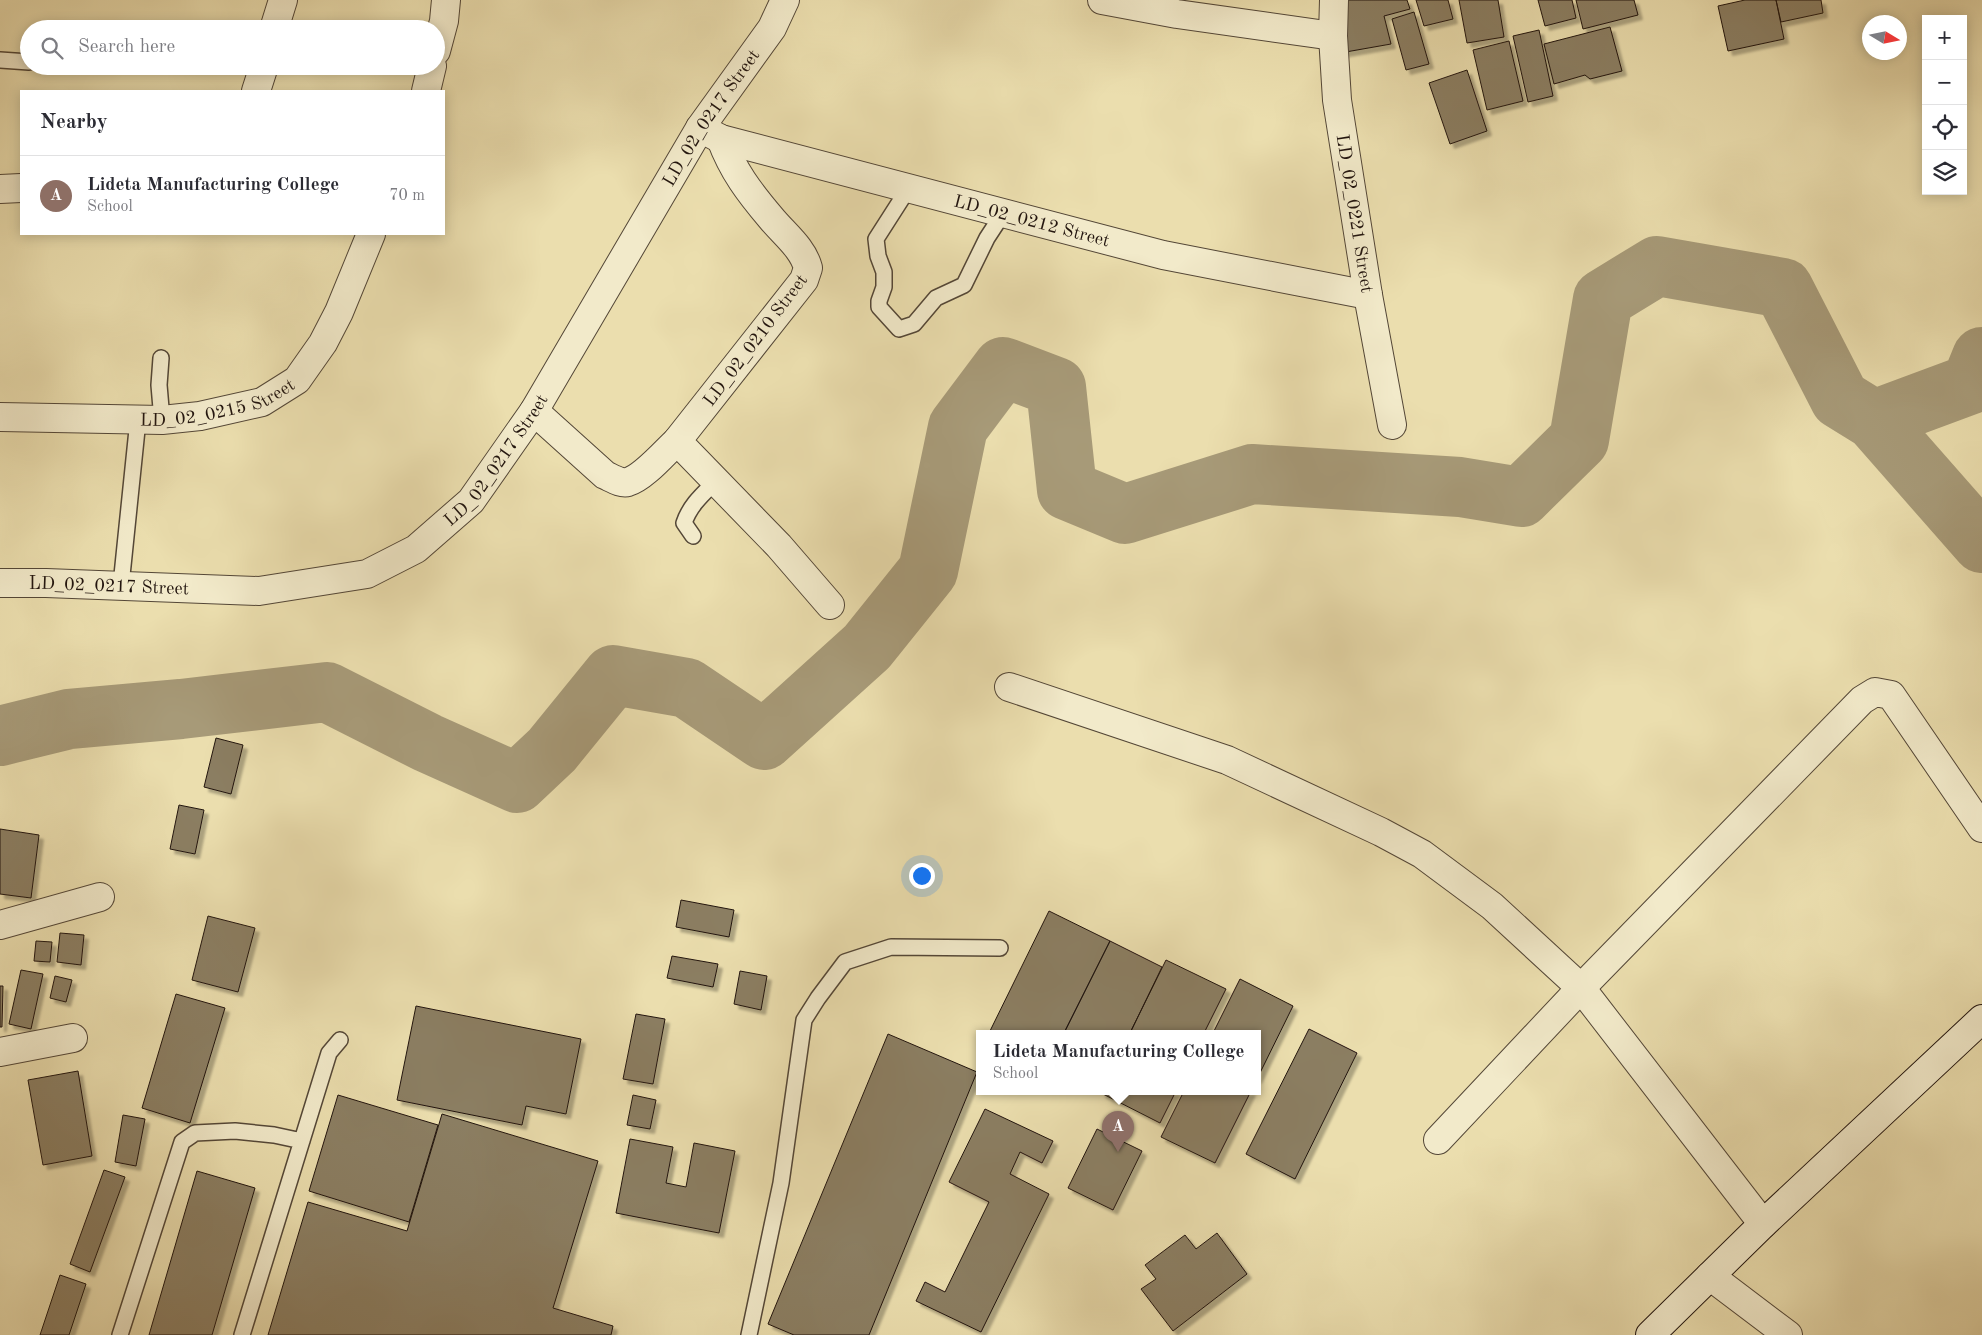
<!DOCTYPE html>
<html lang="en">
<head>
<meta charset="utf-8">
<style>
  :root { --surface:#fff; --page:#f7f7f7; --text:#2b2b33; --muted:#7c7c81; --line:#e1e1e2; --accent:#0f766e }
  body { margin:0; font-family:"Old Standard TT",serif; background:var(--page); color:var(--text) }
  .controls { position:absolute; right:15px; top:15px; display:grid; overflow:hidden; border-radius:0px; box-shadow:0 2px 12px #0003 }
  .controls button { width:45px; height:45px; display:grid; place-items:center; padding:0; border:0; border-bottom:1px solid var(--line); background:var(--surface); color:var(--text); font:25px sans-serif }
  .compass { position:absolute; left:1862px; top:15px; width:45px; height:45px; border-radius:50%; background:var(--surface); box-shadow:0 2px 12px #0003; rotate:100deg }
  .you { position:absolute; left:921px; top:875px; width:18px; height:18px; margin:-12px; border:4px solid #fff; border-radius:50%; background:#1a73e8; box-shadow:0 0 0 8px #1a73e833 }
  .badge { display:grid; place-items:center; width:32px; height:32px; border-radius:50%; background:var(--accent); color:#fff; font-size:16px; font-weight:700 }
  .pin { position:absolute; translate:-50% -41px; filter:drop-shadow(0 1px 2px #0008) }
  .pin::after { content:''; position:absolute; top:26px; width:18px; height:15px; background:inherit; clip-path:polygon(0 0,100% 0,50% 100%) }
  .popup { position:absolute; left:976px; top:1030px; width:285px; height:65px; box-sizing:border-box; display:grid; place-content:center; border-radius:0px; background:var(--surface); filter:drop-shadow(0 1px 4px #0005); font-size:16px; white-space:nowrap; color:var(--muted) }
  .popup b { font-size:19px; color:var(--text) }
  .popup::after { content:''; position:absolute; left:50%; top:100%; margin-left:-10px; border:10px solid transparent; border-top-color:var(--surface) }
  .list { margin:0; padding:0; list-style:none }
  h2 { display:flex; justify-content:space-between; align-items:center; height:65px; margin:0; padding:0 20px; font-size:21px }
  h2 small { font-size:16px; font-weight:400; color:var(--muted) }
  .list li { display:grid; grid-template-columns:32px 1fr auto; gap:15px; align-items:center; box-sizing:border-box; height:80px; padding:0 20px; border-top:1px solid var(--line) }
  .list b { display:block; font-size:19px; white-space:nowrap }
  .list p { margin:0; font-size:16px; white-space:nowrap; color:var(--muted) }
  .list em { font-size:16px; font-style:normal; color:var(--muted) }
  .icon { flex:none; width:28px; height:28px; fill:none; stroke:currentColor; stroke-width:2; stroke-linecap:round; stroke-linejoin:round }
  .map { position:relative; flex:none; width:1982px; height:1335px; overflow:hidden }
  .search { position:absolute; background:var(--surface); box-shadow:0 2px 12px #0003; left:20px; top:20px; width:425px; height:55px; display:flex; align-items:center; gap:12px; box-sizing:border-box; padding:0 18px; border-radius:28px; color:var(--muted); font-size:19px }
  .panel { position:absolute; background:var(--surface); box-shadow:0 2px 12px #0003; left:20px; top:90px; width:425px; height:145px; border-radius:0px }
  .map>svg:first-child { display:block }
</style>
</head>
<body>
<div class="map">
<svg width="1982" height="1335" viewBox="0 0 1982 1335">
  <defs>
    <filter id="shadow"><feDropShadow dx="4.5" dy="4.5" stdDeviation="1" flood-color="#0004"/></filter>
  </defs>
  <rect width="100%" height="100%" fill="#ebdeae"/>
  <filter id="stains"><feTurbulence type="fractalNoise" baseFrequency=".004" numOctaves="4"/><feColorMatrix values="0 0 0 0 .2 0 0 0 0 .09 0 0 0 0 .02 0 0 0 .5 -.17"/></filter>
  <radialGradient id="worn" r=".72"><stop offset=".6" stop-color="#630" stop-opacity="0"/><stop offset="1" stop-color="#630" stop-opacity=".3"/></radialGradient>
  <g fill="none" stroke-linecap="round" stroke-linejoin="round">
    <path stroke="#a79a78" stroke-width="60" d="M1874,420L1982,543
      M0,736L69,719L181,709L327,692L428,743L517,783L552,750L613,675L687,688L764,740L867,647L928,571L958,427L1003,367L1056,387L1067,490L1125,514L1252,474L1460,487L1521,497L1579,440L1603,299L1657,266L1783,288L1840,399L1874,420L1971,384L1982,357"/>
  </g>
  <path fill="#8b7e62" stroke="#22150f" filter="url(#shadow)" d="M1346,0H1407L1410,9L1384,16L1391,44L1340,53Z
    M1416,0H1448L1453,19L1424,26Z
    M1459,0H1498L1504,37L1467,43Z
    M1538,0H1572L1576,18L1545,26Z
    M1576,0H1634L1638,15L1583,29Z
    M1745,0H1776L1784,39L1728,51L1718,6Z
    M1776,0H1821L1823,13L1781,22Z
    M1414,12L1429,64L1406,70L1392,19Z
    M1610,27L1622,71L1590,79L1585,75L1554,84L1544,44Z
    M1539,30L1553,96L1528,102L1513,36Z
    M1509,41L1523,101L1487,110L1473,50Z
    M1467,70L1487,131L1450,144L1429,83Z
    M216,738L243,745L231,794L204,787Z
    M179,805L204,810L195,854L170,849Z
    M0,829L39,835L31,898L0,894Z
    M681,900L734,910L729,937L676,927Z
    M1049,911L1110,941L1064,1033H989Z
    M208,916L255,928L238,992L192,980Z
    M60,933L84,935L81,965L57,962Z
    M36,941L52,942L50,962L34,961Z
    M1110,941L1162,967L1130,1033H1064Z
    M672,956L718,964L713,987L667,978Z
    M1166,960L1226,989L1204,1033H1130Z
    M21,970L43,974L31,1029L9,1024Z
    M740,971L767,976L761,1010L734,1004Z
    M55,976L72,980L66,1002L50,998Z
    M1240,979L1293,1006L1257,1079V1033H1213Z
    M0,986H3L2,1027H0Z
    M176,994L225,1008L190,1123L142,1108Z
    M416,1006L581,1039L566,1114L526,1106L522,1125L397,1100Z
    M636,1014L665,1019L653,1084L623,1079Z
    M1309,1029L1357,1053L1295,1179L1246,1154Z
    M888,1034L977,1072L869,1335H794L768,1324Z
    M78,1071L92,1156L43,1165L28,1080Z
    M1102,1091H1176L1160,1123L1101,1093Z
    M1184,1091H1251L1215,1163L1161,1137Z
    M338,1095L438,1125L409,1222L309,1191Z
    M633,1095L656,1100L650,1129L627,1125Z
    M985,1109L1053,1141L1042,1163L1020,1152L1010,1174L1049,1194L981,1332L916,1301L925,1282L945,1292L989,1202L949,1182Z
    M442,1114L598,1161L553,1308L613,1326L611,1335H268L308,1202L407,1231Z
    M123,1115L145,1119L136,1166L115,1162Z
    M1097,1129L1142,1151L1113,1210L1068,1188Z
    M630,1139L673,1147L666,1183L686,1187L694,1143L735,1151L719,1233L616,1213Z
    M104,1170L125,1177L90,1272L70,1264Z
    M197,1171L255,1188L212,1335H149Z
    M1217,1233L1247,1274L1173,1331L1141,1289L1156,1279L1145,1265L1185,1235L1196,1249Z
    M60,1275L86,1284L69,1335H40Z"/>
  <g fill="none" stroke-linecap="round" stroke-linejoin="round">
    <defs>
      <path id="service" d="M0,60L29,62
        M908,189L876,239L878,256L884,272V287L879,301V307L899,329L914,324L936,298L964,285L987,238L1004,212
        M161,358L159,385L162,420
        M693,536L684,523C690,505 703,494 716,481
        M121,585L138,420
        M120,1335L182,1142L195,1133L235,1131L274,1135L302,1141
        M242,1335L329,1053L340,1040
        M749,1335L781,1183L804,1020L818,998L845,962L891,947L1000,948"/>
      <g id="minor">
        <path d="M1102,0L1177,14L1333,36"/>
        <path id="s1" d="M1334,0L1333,36L1337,100L1368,295L1392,425"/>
        <path d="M274,29L283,0"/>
        <path d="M436,51L444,21L446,0"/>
        <path d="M256,91L264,66"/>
        <path d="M426,91L432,66"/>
        <path id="s2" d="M700,128L721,139L1163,255L1368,295"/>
        <path d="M721,139C733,171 749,192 771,218C784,234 803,248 808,268L804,280L677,441L779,546L830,605"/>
        <path d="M0,189L21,188"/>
        <path d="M534,411L605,475C612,478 621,484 628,482C644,477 664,453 677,441"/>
        <path id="s3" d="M0,417L162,420L200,416L262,402L297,380L323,343L339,312L371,234"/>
        <path id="s4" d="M0,583H46L259,591L367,574L416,549L471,501L534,411L700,128L772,28L785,0"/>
        <path d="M1009,687L1227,760L1381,832L1422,854L1492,906L1581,988L1763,1224"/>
        <path d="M0,925L100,897"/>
        <path d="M0,1052L73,1038"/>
        <path d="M1438,1140L1581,988L1862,700L1875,692L1891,695L1982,828"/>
        <path d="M1710,1276L1788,1335"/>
      </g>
      <path id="secondary" d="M1650,1335L1763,1224L1982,1019"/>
    </defs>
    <use href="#service" stroke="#544737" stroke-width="18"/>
    <use href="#minor" stroke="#544737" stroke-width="30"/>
    <use href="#secondary" stroke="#22150f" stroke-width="30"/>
    <use href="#service" stroke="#f2eaca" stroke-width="15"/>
    <use href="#minor" stroke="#f2eaca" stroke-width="28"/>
    <use href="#secondary" stroke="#f2eaca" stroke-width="28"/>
  </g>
  <g text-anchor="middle" stroke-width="5" stroke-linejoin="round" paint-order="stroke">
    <g font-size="18" fill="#22150f" stroke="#f2eaca">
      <text dy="6" stroke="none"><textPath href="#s4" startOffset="949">LD_02_0217 Street</textPath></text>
      <text dy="6" stroke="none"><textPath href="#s1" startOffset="215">LD_02_0221 Street</textPath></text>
      <text dy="6" stroke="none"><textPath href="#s2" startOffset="345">LD_02_0212 Street</textPath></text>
      <text transform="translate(755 340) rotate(-53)" y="6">LD_02_0210 Street</text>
      <text dy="6" stroke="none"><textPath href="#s3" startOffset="220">LD_02_0215 Street</textPath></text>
      <text dy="6" stroke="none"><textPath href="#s4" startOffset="544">LD_02_0217 Street</textPath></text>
      <text dy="6" stroke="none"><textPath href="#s4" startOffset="109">LD_02_0217 Street</textPath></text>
    </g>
  </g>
  <rect width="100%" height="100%" filter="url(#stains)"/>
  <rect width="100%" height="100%" fill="url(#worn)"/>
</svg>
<div class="controls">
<button>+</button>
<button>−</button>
<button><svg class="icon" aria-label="locate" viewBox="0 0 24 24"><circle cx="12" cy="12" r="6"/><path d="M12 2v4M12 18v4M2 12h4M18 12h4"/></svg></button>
<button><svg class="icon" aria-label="layers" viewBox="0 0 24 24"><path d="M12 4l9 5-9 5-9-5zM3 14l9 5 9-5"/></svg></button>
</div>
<svg class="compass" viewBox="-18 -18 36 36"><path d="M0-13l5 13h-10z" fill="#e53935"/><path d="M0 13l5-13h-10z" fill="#7c7c81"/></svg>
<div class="you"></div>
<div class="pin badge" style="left:1118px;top:1152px;background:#8d6e63">A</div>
<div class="popup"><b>Lideta Manufacturing College</b>School</div>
<div class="search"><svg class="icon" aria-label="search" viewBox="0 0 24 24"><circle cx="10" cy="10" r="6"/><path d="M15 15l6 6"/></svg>Search here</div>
<section class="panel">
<h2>Nearby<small></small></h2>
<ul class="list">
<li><span class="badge" style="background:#8d6e63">A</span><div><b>Lideta Manufacturing College</b><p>School</p></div><em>70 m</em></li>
</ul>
</section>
</div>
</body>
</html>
